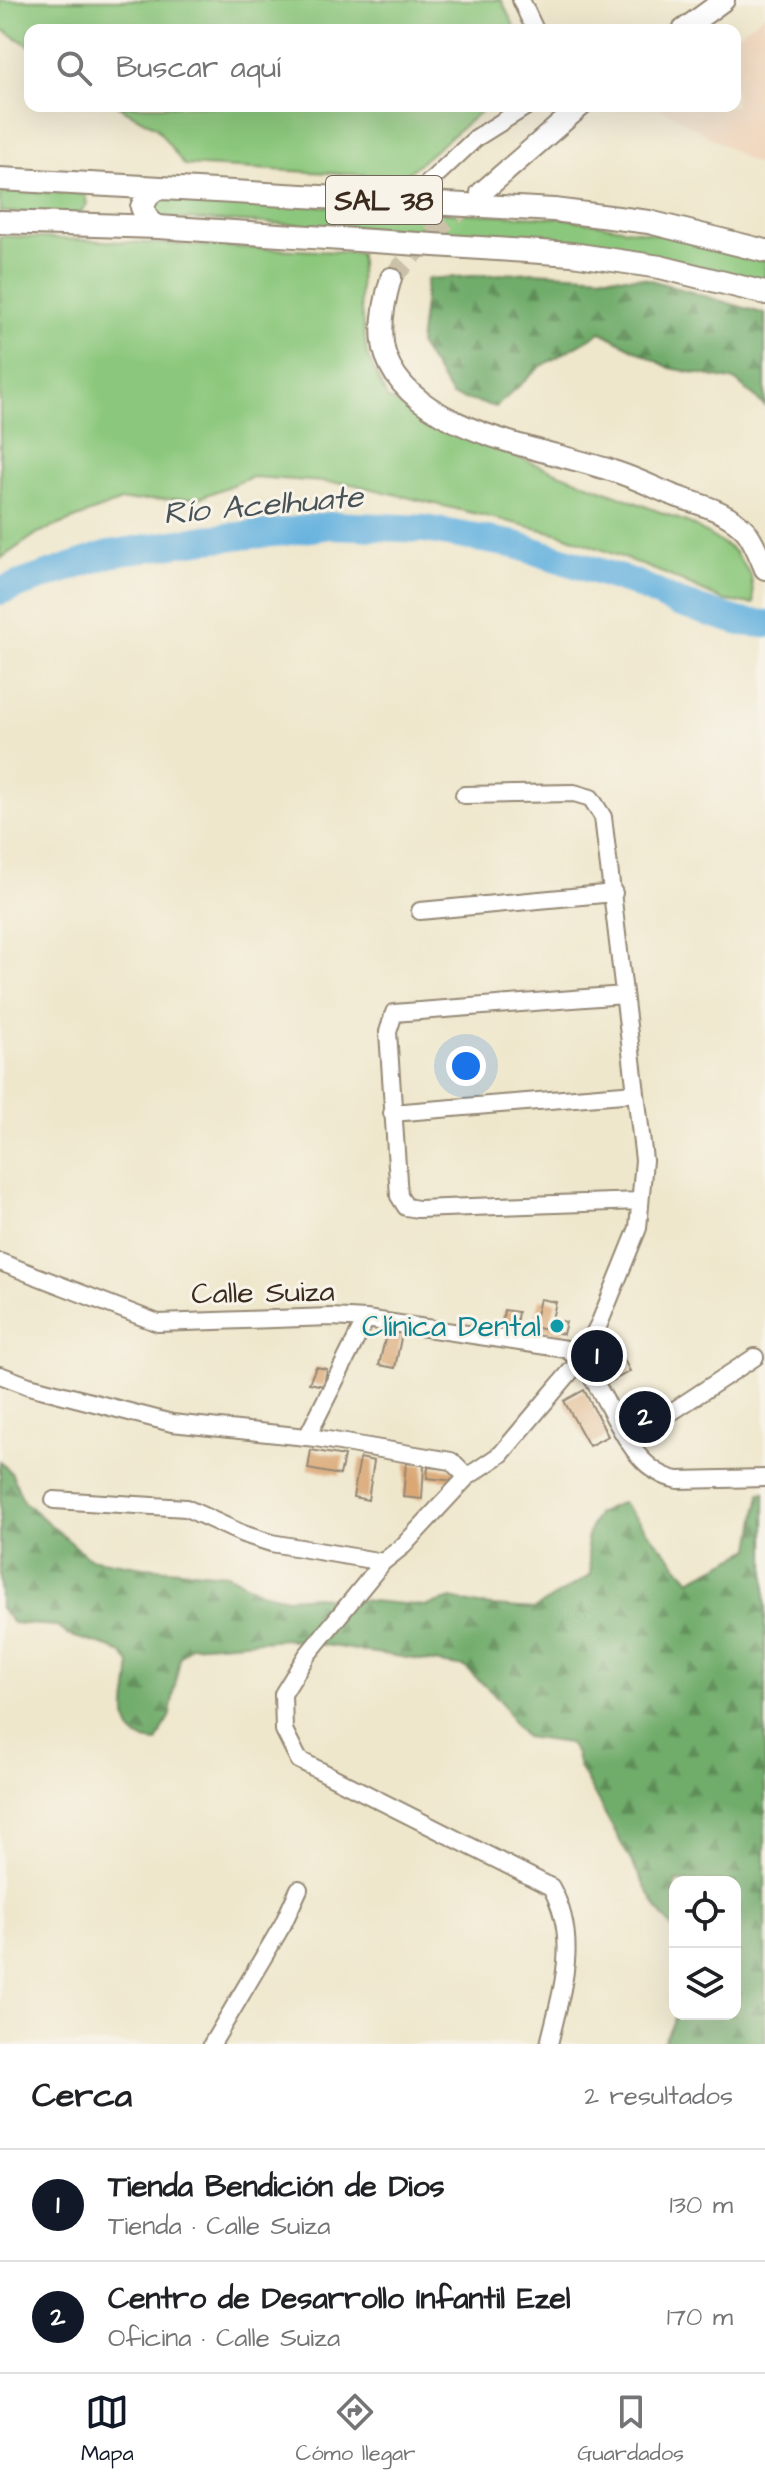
<!DOCTYPE html>
<html lang="es">
<head>
<meta charset="utf-8">
<style>
  :root { --surface:#fff; --page:#f6f6f6; --text:#202124; --muted:#757577; --line:#e0e0e0; --accent:#111827 }
  body { margin:0; font-family:"Architects Daughter",sans-serif; background:var(--page); color:var(--text) }
  .controls { position:absolute; right:24px; bottom:24px; display:grid; overflow:hidden; border-radius:16px; box-shadow:0 8px 32px #0002 }
  .controls button { width:72px; height:72px; display:grid; place-items:center; padding:0; border:0; border-bottom:2px solid var(--line); background:var(--surface); color:var(--text); font:40px sans-serif }
  .you { position:absolute; left:466px; top:1066px; width:28px; height:28px; margin:-20px; border:6px solid #fff; border-radius:50%; background:#1a73e8; box-shadow:0 0 0 12px #1a73e833 }
  .badge { display:grid; place-items:center; width:52px; height:52px; border-radius:50%; background:var(--accent); color:#fff; font-size:26px; font-weight:700 }
  .pin { position:absolute; translate:-50% -50%; border:4px solid #fff; box-shadow:0 2px 8px #0006 }
  .list { margin:0; padding:0; list-style:none }
  h2 { display:flex; justify-content:space-between; align-items:center; height:104px; margin:0; padding:0 32px; font-size:34px }
  h2 small { font-size:26px; font-weight:400; color:var(--muted) }
  .list li { display:grid; grid-template-columns:52px 1fr auto; gap:24px; align-items:center; box-sizing:border-box; height:112px; padding:0 32px; border-top:2px solid var(--line) }
  .list b { display:block; font-size:30px; white-space:nowrap }
  .list p { margin:0; font-size:26px; white-space:nowrap; color:var(--muted) }
  .list em { font-size:26px; font-style:normal; color:var(--muted) }
  .icon { flex:none; width:44px; height:44px; fill:none; stroke:currentColor; stroke-width:2; stroke-linecap:round; stroke-linejoin:round }
  .map { position:relative; flex:none; width:765px; height:2044px; overflow:hidden }
  .search { position:absolute; background:var(--surface); box-shadow:0 8px 32px #0002; left:24px; right:24px; top:24px; height:88px; display:flex; align-items:center; gap:20px; box-sizing:border-box; padding:0 28px; border-radius:16px; color:var(--muted); font-size:30px }
  .sheet { height:328px; background:var(--surface) }
  nav { display:flex; justify-content:space-around; align-items:center; box-sizing:border-box; height:112px; border-top:2px solid var(--line); background:var(--surface); font-size:22px; color:var(--muted) }
  nav a { display:grid; justify-items:center; gap:4px }
  nav .on { color:var(--accent) }
  .map>svg:first-child { display:block }
</style>
</head>
<body>
<div class="map">
<svg width="765" height="2044" viewBox="0 0 765 2044">
  <defs>
    <pattern id="forest-firs" width="22" height="20" patternUnits="userSpaceOnUse" patternTransform="scale(2)"><rect width="22" height="20" fill="#70ac6b"/><path d="M5 1l3.5 6h-7zM16 11l3.5 6h-7z" fill="#5d8c57"/></pattern>
  </defs>
  <rect width="100%" height="100%" fill="#f7f3e8"/>
  <filter id="ink" filterUnits="userSpaceOnUse"><feTurbulence type="fractalNoise" baseFrequency=".0125" numOctaves="2"/><feDisplacementMap in="SourceGraphic" scale="16" xChannelSelector="R" yChannelSelector="G"/><feConvolveMatrix kernelMatrix="1 2 1 2 8 2 1 2 1" color-interpolation-filters="sRGB"/></filter>
  <filter id="wash" filterUnits="userSpaceOnUse"><feTurbulence type="fractalNoise" baseFrequency=".006" numOctaves="4" result="noise"/><feDisplacementMap in="SourceGraphic" scale="32" xChannelSelector="R" yChannelSelector="G"/><feGaussianBlur stdDeviation="1.8" result="paint"/><feColorMatrix in="noise" values="0 0 0 0 0 0 0 0 0 0 0 0 0 0 0 0 0 1.4 0 .05"/><feComposite in="paint" operator="in"/></filter>
  <g filter="url(#wash)">
    <rect width="100%" height="100%" fill="#efe7cc"/>
    <path fill="#f0d5bc" d="M765,14V170L658,106H735V36Z"/>
    <path fill="#8bc77b" stroke="#63784c" stroke-width="2" d="M0,0H501L516,30H30V46L0,28Z
      M117,106H487L403,177L184,165L156,127Z
      M0,190L85,194L87,204L79,214L0,212Z
      M154,198L563,218L667,236L765,261V285L544,241L399,229L157,218L149,203Z
      M0,236L360,253V304L367,355L387,398L439,427L689,523L733,550L751,575L754,604L725,601L668,575L564,535L352,484L252,477L199,498L121,501L38,533L0,559Z"/>
    <path fill="url(#forest-firs)" stroke="#566b44" stroke-width="2" d="M533,272L644,278L765,314V406L736,381L670,368L601,332L540,367L496,407L452,396L419,344L427,279Z
      M0,1461L12,1474L23,1501L89,1558L143,1567L227,1574L260,1592L287,1598L315,1596L426,1606L452,1599L479,1605L534,1609L591,1575L586,1539L597,1514L622,1502L690,1580L751,1549L760,1493L765,1492V2044H662L677,2014H735V1882H675V1932L657,1908L579,1767L576,1754L568,1743L525,1737L515,1726L500,1700L465,1667L286,1639L190,1646L180,1657L170,1715L157,1742C108,1739 132,1695 130,1663L121,1653L109,1647L68,1635L57,1626L13,1623L0,1608Z"/>
    <g fill="none" stroke-linecap="round" stroke-linejoin="round">
      <path stroke="#66b2df" stroke-width="28" d="M0,591L109,554L205,539L284,532L332,525L425,529L516,545L637,584L678,603L741,622L765,624"/>
    </g>
    <g id="blocks">
      <path fill="#daa774" d="M540,1299L556,1302L552,1319L566,1322L563,1334L533,1327Z
        M504,1310L518,1312L516,1325L502,1322Z
        M387,1330L402,1333L395,1368L379,1365Z
        M599,1349L609,1365L623,1358L630,1371L607,1384L590,1355Z
        M316,1367L327,1369L324,1386L309,1383Z
        M584,1390L608,1436L589,1446L564,1401Z
        M654,1405L660,1416L637,1429L631,1418Z
        M311,1450L344,1456L340,1475L308,1469Z
        M360,1458L374,1461L368,1500L353,1497Z
        M406,1463L424,1465L422,1499L403,1497Z
        M428,1467L457,1470L456,1481L427,1478Z"/>
    </g>
  </g>
  <g filter="url(#ink)">
    <use href="#blocks" fill-opacity="0" stroke="#958875" stroke-width="2"/>
    <g fill="none" stroke-linecap="round" stroke-linejoin="round">
      <path stroke="#cbc1a9" stroke-width="20" stroke-dasharray="20 10" stroke-linecap="butt" d="M391,278L438,228L475,198"/>
      <defs>
        <path id="minor" d="M521,0L535,30
          M409,201L476,138L527,106
          M464,795L574,793L591,798L603,817L644,1160L638,1228L600,1322L581,1359L501,1454L467,1477L403,1546L383,1562L307,1655L283,1694L284,1730L299,1760L551,1887C580,1939 562,1989 549,2044
          M420,911L614,893
          M624,995L394,1013L388,1032L399,1196L406,1207L418,1209L640,1201
          M392,1113L635,1093
          M0,1262L158,1323L331,1317L366,1319L566,1349C611,1380 619,1469 678,1480L765,1478
          M0,1375L29,1386L172,1423L316,1438L451,1461L467,1477
          M307,1437L366,1319
          M629,1440L755,1357
          M54,1500L186,1508L243,1534L271,1543L383,1562
          M212,2044L283,1924L299,1889"/>
        <path id="major" d="M683,30L724,0
          M481,193L581,106
          M391,278C384,302 378,332 386,356C413,433 546,448 613,471C633,477 651,486 670,494C696,504 726,509 746,531C754,541 760,557 765,569"/>
        <path id="highway" d="M0,179L554,210L649,222L765,251
          M0,222L158,227L572,254L660,267L765,293
          M158,227L149,222L142,207L150,192L160,188"/>
      </defs>
      <use href="#minor" stroke="#958875" stroke-width="20"/>
      <use href="#major" stroke="#958875" stroke-width="24"/>
      <use href="#highway" stroke="#958875" stroke-width="26"/>
      <use href="#minor" stroke="#fff" stroke-width="16"/>
      <use href="#major" stroke="#fff" stroke-width="20"/>
      <use href="#highway" stroke="#fff" stroke-width="22"/>
    </g>
  </g>
  <circle fill="#0f9aa8" stroke="#f7f3e8" stroke-width="3" cx="557" cy="1326" r="8"/>
  <g text-anchor="middle" stroke-width="6" stroke-linejoin="round" paint-order="stroke">
    <rect fill="#f7f3e8" stroke="#73665b" stroke-width="2" x="326" y="176" width="116" height="48" rx="6"/>
    <g font-size="28" font-weight="bold" fill="#3b2a1e">
      <text x="384" y="210">SAL 38</text>
    </g>
    <g font-size="30" fill="#3b2a1e" stroke="#f7f3e8">
      <text transform="translate(263 1292) rotate(-1)" y="10">Calle Suiza</text>
    </g>
    <g font-size="30" fill="#0d838f" stroke="#f7f3e8" text-anchor="end">
      <text x="541" y="1336">Clínica Dental</text>
    </g>
    <g font-size="32" font-style="italic" fill="#485358" stroke="#f7f3e8">
      <text transform="translate(263 504) rotate(-5)" y="11">Río Acelhuate</text>
    </g>
  </g>
</svg>
<div class="controls">
<button><svg class="icon" aria-label="locate" viewBox="0 0 24 24"><circle cx="12" cy="12" r="6"/><path d="M12 2v4M12 18v4M2 12h4M18 12h4"/></svg></button>
<button><svg class="icon" aria-label="layers" viewBox="0 0 24 24"><path d="M12 4l9 5-9 5-9-5zM3 14l9 5 9-5"/></svg></button>
</div>
<div class="you"></div>
<div class="pin badge" style="left:597px;top:1356px">1</div>
<div class="pin badge" style="left:645px;top:1417px">2</div>
<div class="search"><svg class="icon" aria-label="search" viewBox="0 0 24 24"><circle cx="10" cy="10" r="6"/><path d="M15 15l6 6"/></svg>Buscar aquí</div>
</div>
<section class="sheet">
<h2>Cerca<small>2 resultados</small></h2>
<ul class="list">
<li><span class="badge">1</span><div><b>Tienda Bendición de Dios</b><p>Tienda · Calle Suiza</p></div><em>130 m</em></li>
<li><span class="badge">2</span><div><b>Centro de Desarrollo Infantil Ezel</b><p>Oficina · Calle Suiza</p></div><em>170 m</em></li>
</ul>
</section>
<nav>
<a class="on"><svg class="icon" aria-label="map" viewBox="0 0 24 24"><path d="M3 6l6-2 6 2 6-2v14l-6 2-6-2-6 2zM9 4v14M15 6v14"/></svg>Mapa</a>
<a><svg class="icon" aria-label="directions" viewBox="0 0 24 24"><path d="M12 3l9 9-9 9-9-9zM9 14v-3h6M13 9l2 2-2 2"/></svg>Cómo llegar</a>
<a><svg class="icon" aria-label="saved" viewBox="0 0 24 24"><path d="M7 4h10v16l-5-4-5 4z"/></svg>Guardados</a>
</nav>
</body>
</html>
